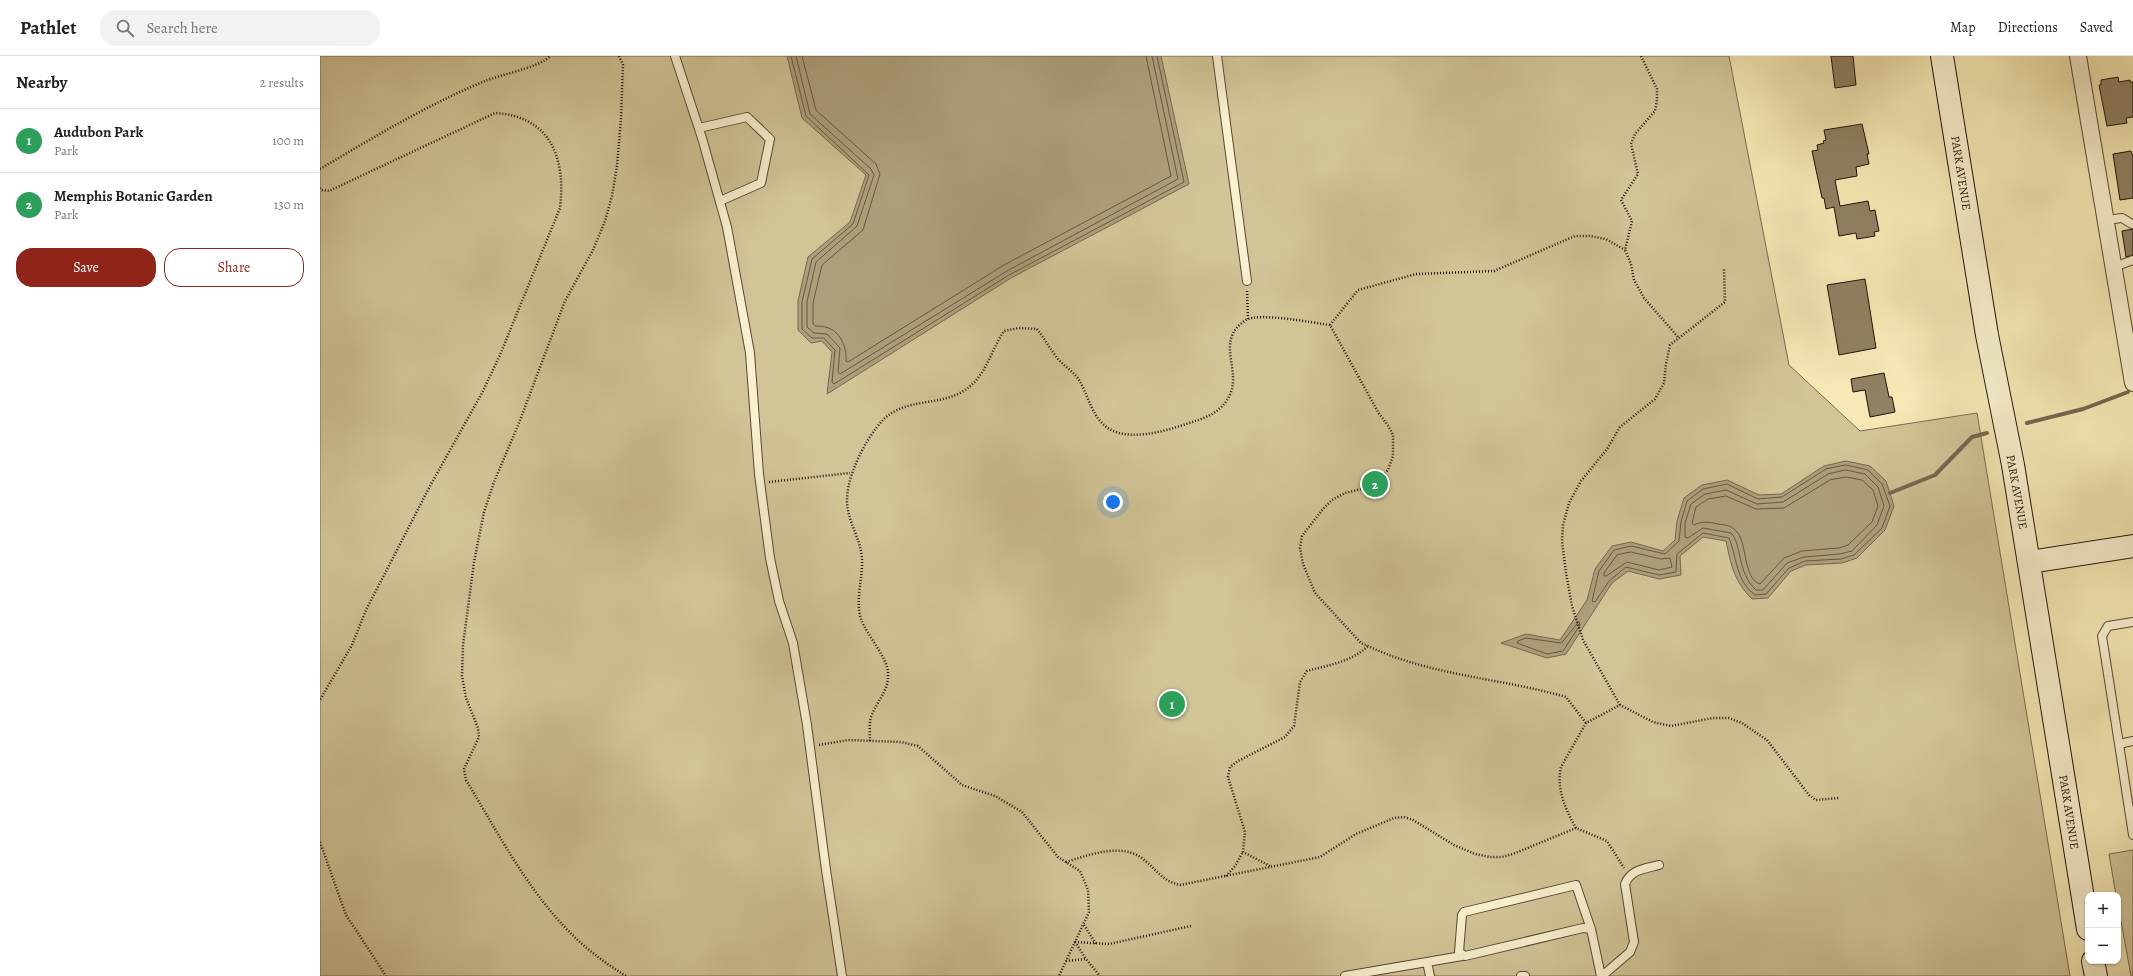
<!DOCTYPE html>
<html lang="en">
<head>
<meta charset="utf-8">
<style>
  :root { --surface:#fff; --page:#f2f2f2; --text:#222; --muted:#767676; --line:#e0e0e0; --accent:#8f2418 }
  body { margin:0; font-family:Alegreya,serif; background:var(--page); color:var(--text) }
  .controls { position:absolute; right:12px; bottom:12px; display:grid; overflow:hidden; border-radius:8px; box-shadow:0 1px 3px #0004 }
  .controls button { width:36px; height:36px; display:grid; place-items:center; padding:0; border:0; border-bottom:1px solid var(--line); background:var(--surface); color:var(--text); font:20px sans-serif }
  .you { position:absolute; left:793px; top:446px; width:14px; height:14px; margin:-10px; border:3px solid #fff; border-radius:50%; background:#1a73e8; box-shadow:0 0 0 6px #1a73e833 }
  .badge { display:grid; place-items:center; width:26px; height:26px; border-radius:50%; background:var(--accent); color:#fff; font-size:13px; font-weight:700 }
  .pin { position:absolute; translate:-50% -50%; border:2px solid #fff; box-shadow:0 1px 4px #0006 }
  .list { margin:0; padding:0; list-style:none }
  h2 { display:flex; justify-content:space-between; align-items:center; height:52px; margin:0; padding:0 16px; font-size:17px }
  h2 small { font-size:13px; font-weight:400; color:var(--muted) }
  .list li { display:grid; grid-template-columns:26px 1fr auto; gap:12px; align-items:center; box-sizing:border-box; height:64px; padding:0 16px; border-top:1px solid var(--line) }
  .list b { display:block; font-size:15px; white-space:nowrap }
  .list p { margin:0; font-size:13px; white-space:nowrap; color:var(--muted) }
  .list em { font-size:13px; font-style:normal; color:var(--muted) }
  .actions { display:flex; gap:8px; padding:12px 16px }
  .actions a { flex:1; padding:9px 0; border:1px solid var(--accent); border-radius:16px; text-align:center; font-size:14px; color:var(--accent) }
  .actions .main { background:var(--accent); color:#fff }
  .icon { flex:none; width:22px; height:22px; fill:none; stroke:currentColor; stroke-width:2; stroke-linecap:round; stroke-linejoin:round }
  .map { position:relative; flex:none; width:1813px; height:920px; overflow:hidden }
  header { display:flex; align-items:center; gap:24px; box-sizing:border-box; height:56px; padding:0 20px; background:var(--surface); border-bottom:1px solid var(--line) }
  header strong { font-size:19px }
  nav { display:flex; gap:22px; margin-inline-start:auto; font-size:14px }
  .search { width:280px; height:36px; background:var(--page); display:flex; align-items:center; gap:10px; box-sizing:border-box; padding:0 14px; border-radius:16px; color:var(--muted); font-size:15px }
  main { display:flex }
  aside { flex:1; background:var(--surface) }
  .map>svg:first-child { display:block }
</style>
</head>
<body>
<header>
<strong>Pathlet</strong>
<div class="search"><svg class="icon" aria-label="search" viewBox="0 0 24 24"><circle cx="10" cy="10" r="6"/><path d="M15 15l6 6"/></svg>Search here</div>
<nav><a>Map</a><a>Directions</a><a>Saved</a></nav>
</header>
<main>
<aside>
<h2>Nearby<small>2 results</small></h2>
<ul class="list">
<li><span class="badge" style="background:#2e9e5b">1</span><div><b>Audubon Park</b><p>Park</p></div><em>100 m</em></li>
<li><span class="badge" style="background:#2e9e5b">2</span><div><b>Memphis Botanic Garden</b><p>Park</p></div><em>130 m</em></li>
</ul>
<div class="actions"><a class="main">Save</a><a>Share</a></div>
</aside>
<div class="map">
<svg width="1813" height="920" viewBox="0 0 1813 920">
  <rect width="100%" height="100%" fill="#f5e8b4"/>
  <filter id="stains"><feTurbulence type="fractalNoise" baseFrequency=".005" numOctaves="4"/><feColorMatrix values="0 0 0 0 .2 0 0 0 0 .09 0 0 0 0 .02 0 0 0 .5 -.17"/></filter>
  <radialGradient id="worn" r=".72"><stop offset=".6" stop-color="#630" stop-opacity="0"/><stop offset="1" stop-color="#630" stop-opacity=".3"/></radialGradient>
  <path fill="#d1c497" stroke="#796b52" d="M0,0H1409L1469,309L1540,375L1657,357L1750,920H0Z
    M1813,794V920H1811L1798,849V839H1796L1789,798Z"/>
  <path fill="#ad9f7b" stroke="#75674f" d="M467,0H841L869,128L691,222L507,338L512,296L502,285L491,287L478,274V245L488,201L530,166L546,119L482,62Z
    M1526,405L1550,410L1566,425L1574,450L1565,474L1537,502L1522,507L1486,509L1471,515L1448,542L1432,543C1414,525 1411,509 1406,485L1383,481L1360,500L1361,519L1339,523L1308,515L1292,527L1246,598L1227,602L1181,587L1206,578L1240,584L1267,544L1275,513L1292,490L1311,486L1343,495L1355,484L1357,465L1364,442L1382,429L1407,424L1439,439L1461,438L1504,410Z"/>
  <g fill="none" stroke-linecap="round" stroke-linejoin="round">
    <path stroke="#675844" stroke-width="1" d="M471,0L486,60L549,119L533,168L492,203L482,246V273L492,282H504L515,294L512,326L514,328L689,219L864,126L837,0
      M476,0L490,58L551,113L554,119L537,170L496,206L487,246V271L494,277L507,278L520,292L518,316L520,318L687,215L858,123L832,0
      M482,0L496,54L556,108L560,118L543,174L502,209L493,247V268C497,272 500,269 505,271C520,274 527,291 526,305L528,306L684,209L851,120L826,0
      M1526,409L1548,414L1562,428L1570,450L1562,472L1534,499L1521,503L1485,505L1469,512L1446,538L1435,539C1416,525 1417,502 1409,482L1383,477L1357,498L1356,516L1339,519L1306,511L1289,525L1275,546L1272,545L1279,515L1294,494L1311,490L1345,498L1359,485L1361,466L1367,445L1383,433L1407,428L1438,443L1462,441L1506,413Z
      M1526,414L1545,418L1558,431L1564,450L1557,469L1532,495L1520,498L1484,501L1467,507L1443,534H1436C1417,517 1422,488 1411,477L1383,472L1368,482L1365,481V467L1371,448L1385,438L1406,434L1437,448L1463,446L1508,418Z
      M1526,421L1542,424L1553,434L1558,450L1552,466L1528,489L1519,492L1482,495L1464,502L1440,528C1422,522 1428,484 1415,474C1411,469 1404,469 1398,468C1389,466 1382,465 1374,469L1372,467L1376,451L1388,443L1406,440L1436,453L1464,452L1510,424Z
      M1311,496L1341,503L1350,502L1352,511L1339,514L1307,506L1286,520H1284V517L1297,499Z
      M1259,566L1260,569L1243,595L1227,598L1197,587L1198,585L1206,582L1241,587Z"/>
    <path stroke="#75674f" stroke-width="4" d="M1707,367L1763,353L1808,336
      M1570,437L1615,419L1652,381L1667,377"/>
  </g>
  <path fill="#8f8163" stroke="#21120c" d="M1511,0H1533L1536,29L1515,32Z
    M1798,21L1799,26L1810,24V26H1813V61L1806,62L1807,67L1787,70L1779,29H1781V24Z
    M1542,68L1549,98H1547L1549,108L1536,111L1537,120L1515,124L1520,150L1548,145L1550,155L1555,154L1559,175L1554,176L1555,180L1537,183L1536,177L1519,180L1514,151L1506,153L1504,142H1502L1492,95L1498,94L1497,89L1504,87L1503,85L1506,84L1504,74Z
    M1811,95L1813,100V142L1800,144L1793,98Z
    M1813,173V199L1806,201L1802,175Z
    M1545,223L1556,292L1519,299L1507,229Z
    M1564,317L1569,341H1572L1575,356L1550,361L1545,334L1533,336L1531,323Z"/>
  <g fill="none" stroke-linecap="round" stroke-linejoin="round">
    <defs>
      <path id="service" d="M355,0L382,82L407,171L430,297L439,418L450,502L459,545L473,587L487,669L506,814L522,920
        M897,0L927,225
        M379,72L427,61L450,83L441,127L400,145
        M1785,164L1802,162L1812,168
        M1794,211L1813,204
        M1813,566L1788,570L1782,580L1799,688L1813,685
        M1799,688L1813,779
        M1271,873L1263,872L1145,900L1139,896L1142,859L1144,856L1256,829L1271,873L1281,920
        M1107,906L1142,900
        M1025,920L1107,906L1110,920
        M1201,920H1205
        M1282,920L1310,896L1314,886L1305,828C1311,813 1325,813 1339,809"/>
      <path id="minor" d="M1758,0L1813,327"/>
      <path id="secondary" d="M1622,0L1667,279L1693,409L1768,873
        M1709,506L1813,490
        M1773,905L1776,920"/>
    </defs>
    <use href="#service" stroke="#564836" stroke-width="10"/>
    <use href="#minor" stroke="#564836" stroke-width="18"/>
    <use href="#secondary" stroke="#21120c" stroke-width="24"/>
    <path stroke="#21120c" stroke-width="2.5" stroke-dasharray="1 2" stroke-linecap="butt" d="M299,0L303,9L301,63L297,110L292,140L285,165L273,194L245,245L199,367L174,426L164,456L154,506L143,589L142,620L146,642L158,672L159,681L144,713L146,724C182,783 214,848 268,893C280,903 293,912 306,920
      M1321,0L1337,33V44L1335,55L1315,78L1311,88L1318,118L1301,144L1312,165L1305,194L1311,208L1314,224L1324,242L1358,281
      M0,113C54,81 107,49 165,25C179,19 221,11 230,0
      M0,132L1,134L9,135L175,57C231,60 246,103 240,152L180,299L162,337L110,430L46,554L32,589L0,644
      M927,235L928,263
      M1010,269L1038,234L1096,218L1174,215L1255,180H1270L1286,183L1305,194
      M449,426L530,417
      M1300,649L1263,584L1252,550L1246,517L1242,485L1243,469L1249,447L1261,425L1287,393L1300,371L1335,343L1344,327L1346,308L1350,289L1405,246L1404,212
      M550,685C550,678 549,668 551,661C557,644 569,636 568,617C568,602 546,578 541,563C535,544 543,522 542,503C541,485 531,471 528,454C522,427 545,383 563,364C585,342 617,350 642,336C666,322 670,296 684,275L699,272L717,273C724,282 730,293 738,303C744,310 754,316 759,324C767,337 771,356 782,367C801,388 843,376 866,368C885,362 903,357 911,336C920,311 895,284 926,264C939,256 994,267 1010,269L1058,356L1069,371L1073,379V400L1068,414L1058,425L1049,431L1025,437L1012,444L1003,453L982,480L980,492L983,508L995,537L1041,587L1048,590C1111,620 1181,622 1246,641L1266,667
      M499,689L528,684L581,686L598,690L642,729L675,740L702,756L738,801L760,815L768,834L769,856L739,920
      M1256,772C1245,753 1236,732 1241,711L1266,667L1300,649L1333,666L1351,670L1393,662H1409L1422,667L1447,684L1489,739L1496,744L1519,742
      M0,786L26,859L66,920
      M746,806C769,799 802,786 823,803C837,814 842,825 860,829L1000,801L1036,778L1074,762L1084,761L1093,764L1134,789L1155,798L1170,801H1182L1193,798L1256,772L1287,785L1304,812
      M950,810L923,796L925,776L908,721L910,711L918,705L965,681L974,670L980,626L987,615C1009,609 1031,606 1048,590
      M906,820L915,810L923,796
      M764,869L776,888
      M755,886L789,888L871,870
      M755,886L766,903
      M746,905L766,903L780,920"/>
    <use href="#service" stroke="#f8f0ce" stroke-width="8"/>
    <use href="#minor" stroke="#f8f0ce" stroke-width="16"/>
    <use href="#secondary" stroke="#f8f0ce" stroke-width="22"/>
  </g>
  <g text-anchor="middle" stroke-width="4" stroke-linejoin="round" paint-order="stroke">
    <g font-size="12" fill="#21120c" stroke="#f8f0ce">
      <text transform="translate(1641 117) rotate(81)" y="4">PARK AVENUE</text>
      <text transform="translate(1697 436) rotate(80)" y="4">PARK AVENUE</text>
      <text transform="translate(1749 756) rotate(81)" y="4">PARK AVENUE</text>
    </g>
  </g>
  <rect width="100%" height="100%" filter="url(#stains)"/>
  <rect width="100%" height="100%" fill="url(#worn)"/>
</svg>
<div class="controls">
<button>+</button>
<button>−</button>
</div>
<div class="you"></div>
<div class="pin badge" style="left:852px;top:648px;background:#2e9e5b">1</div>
<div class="pin badge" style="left:1055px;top:428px;background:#2e9e5b">2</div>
</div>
</main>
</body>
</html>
